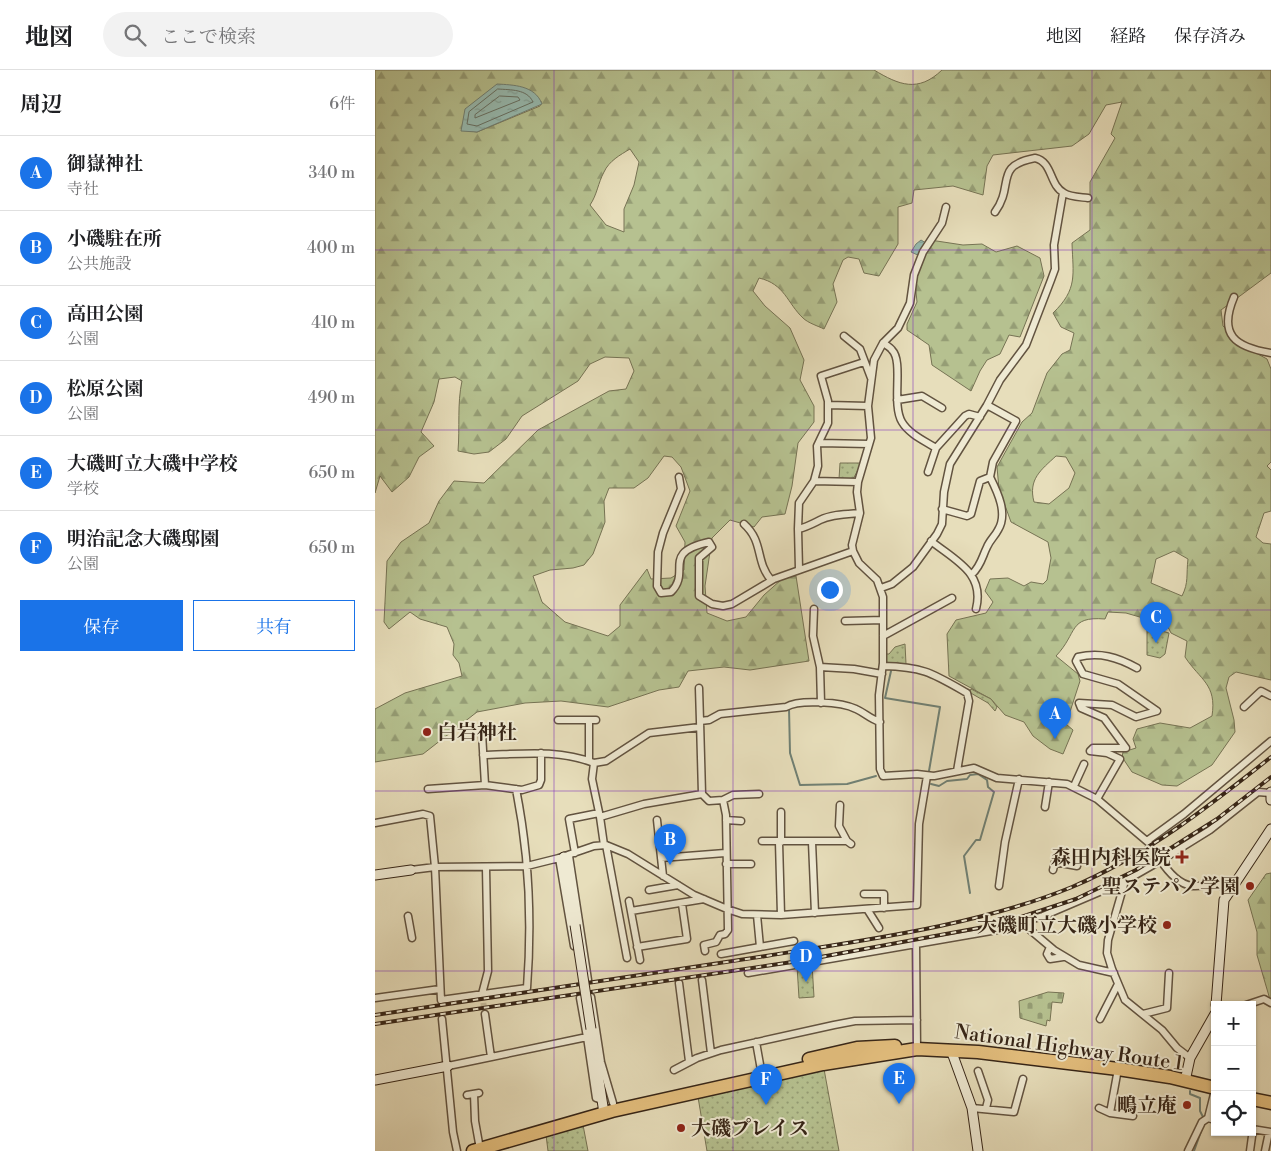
<!DOCTYPE html>
<html lang="ja">
<head>
<meta charset="utf-8">
<style>
  :root { --surface:#fff; --page:#f2f2f2; --text:#202124; --muted:#757577; --line:#e0e0e0; --accent:#1a73e8 }
  body { margin:0; font-family:"Libre Bodoni","Noto Serif JP",serif; background:var(--page); color:var(--text) }
  .controls { position:absolute; right:15px; bottom:15px; display:grid; overflow:hidden; border-radius:0px; box-shadow:0 1px 4px #0004 }
  .controls button { width:45px; height:45px; display:grid; place-items:center; padding:0; border:0; border-bottom:1px solid var(--line); background:var(--surface); color:var(--text); font:25px sans-serif }
  .you { position:absolute; left:454px; top:519px; width:18px; height:18px; margin:-12px; border:4px solid #fff; border-radius:50%; background:#1a73e8; box-shadow:0 0 0 8px #1a73e833 }
  .badge { display:grid; place-items:center; width:32px; height:32px; border-radius:50%; background:var(--accent); color:#fff; font-size:16px; font-weight:700 }
  .pin { position:absolute; translate:-50% -41px; filter:drop-shadow(0 1px 2px #0008) }
  .pin::after { content:''; position:absolute; top:26px; width:18px; height:15px; background:inherit; clip-path:polygon(0 0,100% 0,50% 100%) }
  .list { margin:0; padding:0; list-style:none }
  h2 { display:flex; justify-content:space-between; align-items:center; height:65px; margin:0; padding:0 20px; font-size:21px }
  h2 small { font-size:16px; font-weight:400; color:var(--muted) }
  .list li { display:grid; grid-template-columns:32px 1fr auto; gap:15px; align-items:center; box-sizing:border-box; height:75px; padding:0 20px; border-top:1px solid var(--line) }
  .list b { display:block; font-size:19px; white-space:nowrap }
  .list p { margin:0; font-size:16px; white-space:nowrap; color:var(--muted) }
  .list em { font-size:16px; font-style:normal; color:var(--muted) }
  .actions { display:flex; gap:10px; padding:15px 20px }
  .actions a { flex:1; padding:11px 0; border:1px solid var(--accent); border-radius:0px; text-align:center; font-size:18px; color:var(--accent) }
  .actions .main { background:var(--accent); color:#fff }
  .icon { flex:none; width:28px; height:28px; fill:none; stroke:currentColor; stroke-width:2; stroke-linecap:round; stroke-linejoin:round }
  .map { position:relative; flex:none; width:896px; height:1081px; overflow:hidden }
  header { display:flex; align-items:center; gap:30px; box-sizing:border-box; height:70px; padding:0 25px; background:var(--surface); border-bottom:1px solid var(--line) }
  header strong { font-size:24px }
  nav { display:flex; gap:28px; margin-inline-start:auto; font-size:18px }
  .search { width:350px; height:45px; background:var(--page); display:flex; align-items:center; gap:12px; box-sizing:border-box; padding:0 18px; border-radius:28px; color:var(--muted); font-size:19px }
  main { display:flex }
  aside { flex:1; background:var(--surface) }
  .map>svg:first-child { display:block }
</style>
</head>
<body>
<header>
<strong>地図</strong>
<div class="search"><svg class="icon" aria-label="search" viewBox="0 0 24 24"><circle cx="10" cy="10" r="6"/><path d="M15 15l6 6"/></svg>ここで検索</div>
<nav><a>地図</a><a>経路</a><a>保存済み</a></nav>
</header>
<main>
<aside>
<h2>周辺<small>6件</small></h2>
<ul class="list">
<li><span class="badge">A</span><div><b>御嶽神社</b><p>寺社</p></div><em>340 m</em></li>
<li><span class="badge">B</span><div><b>小磯駐在所</b><p>公共施設</p></div><em>400 m</em></li>
<li><span class="badge">C</span><div><b>高田公園</b><p>公園</p></div><em>410 m</em></li>
<li><span class="badge">D</span><div><b>松原公園</b><p>公園</p></div><em>490 m</em></li>
<li><span class="badge">E</span><div><b>大磯町立大磯中学校</b><p>学校</p></div><em>650 m</em></li>
<li><span class="badge">F</span><div><b>明治記念大磯邸園</b><p>公園</p></div><em>650 m</em></li>
</ul>
<div class="actions"><a class="main">保存</a><a>共有</a></div>
</aside>
<div class="map">
<svg width="896" height="1081" viewBox="0 0 896 1081">
  <defs>
    <pattern id="forest-firs" width="22" height="20" patternUnits="userSpaceOnUse" patternTransform="scale(1.25)"><rect width="22" height="20" fill="#b6c190"/><path d="M5 1l3.5 6h-7zM16 11l3.5 6h-7z" fill="#959d75"/></pattern>
    <pattern id="cemetery-stones" width="16" height="16" patternUnits="userSpaceOnUse" patternTransform="scale(1.25)"><rect width="16" height="16" fill="#b6c190"/><path d="M2 7V4a2 2 0 0 1 4 0v3zM10 15v-3a2 2 0 0 1 4 0v3z" fill="#959d75"/></pattern>
    <pattern id="park-dots" width="8" height="8" patternUnits="userSpaceOnUse" patternTransform="scale(1.25)"><rect width="8" height="8" fill="#b6c190"/><path d="M2 2h.1M6 6h.1" fill="none" stroke="#959d75" stroke-width="1.8" stroke-linecap="round"/></pattern>
    <pattern id="water-ripples" width="26" height="14" patternUnits="userSpaceOnUse" patternTransform="scale(1.25)"><rect width="26" height="14" fill="#97bcb2"/><path d="M2 4q2-2 4 0t4 0M15 11q2-2 4 0t4 0" fill="none" stroke="#83a198"/></pattern>
  </defs>
  <rect width="100%" height="100%" fill="#e7debb"/>
  <filter id="stains"><feTurbulence type="fractalNoise" baseFrequency=".004" numOctaves="4"/><feColorMatrix values="0 0 0 0 .2 0 0 0 0 .09 0 0 0 0 .02 0 0 0 .5 -.17"/></filter>
  <radialGradient id="worn" r=".72"><stop offset=".6" stop-color="#630" stop-opacity="0"/><stop offset="1" stop-color="#630" stop-opacity=".3"/></radialGradient>
  <path fill="url(#forest-firs)" stroke="#767354" fill-rule="evenodd" d="M0,0H499C524,15 543,23 567,0H896V203L846,240L848,256L870,277L892,289L896,299V392L892,396L896,400V441L889,443L881,467L888,473L896,474V610L861,602L854,607L851,618L859,650L860,662L837,695L802,716L787,715L757,702L747,687L748,682L761,678L758,669L762,659L785,653L815,658L837,646C842,614 825,610 810,587L812,571L796,563L792,555L751,543L733,542L730,549C693,546 703,563 681,586L703,604L705,611L691,654L698,660L688,684L675,679L658,666L649,652L630,645L616,629L574,606L572,564L581,550L611,543L618,532L610,521L615,509L633,508L649,516L656,512L668,514L672,510L676,488L673,472L636,452L624,419L622,397L647,352L657,343L672,303L687,284L695,280L699,263L686,257L678,243C703,219 698,205 697,173L715,160V112L740,68L736,64L747,32L731,35L714,64L697,76L618,85L612,96L608,125L578,116L539,120L537,133L523,137V174L504,206L489,203L484,189L473,187L468,190L458,214L462,232L449,259C443,256 433,253 428,248C412,233 410,214 384,208L378,221L390,236L415,258L429,290L425,310L439,336V352L423,373L417,416L410,444L387,447L379,457L355,450L337,468L330,516L332,543L352,551L371,547L389,525L407,509L421,506L434,591L375,600L349,597L313,601L304,617L284,620L233,637L186,631L150,633L102,642L48,684L0,692V639L30,623L87,606L84,593L78,585L79,574L72,557L45,549L35,542L14,559L9,552L12,491L26,472L54,453L64,431L79,411L109,413L163,360L234,321L251,319L259,301L254,288L230,287L215,294L203,311L147,346L131,369L114,382L99,384L83,381C85,357 82,334 87,311L80,307L64,309L59,332L46,362L59,376L44,387L34,407L17,422L5,406L0,423ZM166,31L165,36L102,62L89,60ZM255,79L264,92L259,115L249,139V162L231,155L215,135C222,125 223,113 229,102C234,91 245,85 255,79ZM289,386L297,387L306,397L315,421L301,456L310,472L309,500L296,508L276,509L272,499L245,535V556L233,566L190,552L167,532L158,506L175,500L198,498L209,495L218,484L230,452L229,431L234,418H259L273,408ZM681,386L691,387L700,403L694,418L674,434L659,432C653,409 666,400 681,386ZM799,481L813,489C811,505 814,512 807,526L776,513L781,489Z
    M555,170L588,175L607,174L621,182L642,176L665,188L669,206L645,267L634,265L625,284L612,290L605,301L596,321L557,295L554,275L532,260V254L542,232L540,212Z
    M896,803V933L882,885V862L873,830L891,804Z"/>
  <path fill="url(#cemetery-stones)" stroke="#767354" d="M673,922L689,923L687,933L677,932L675,951L672,950L671,956L645,948L644,931Z"/>
  <path fill="url(#park-dots)" stroke="#767354" d="M465,393H487L478,409H464Z
    M772,557L794,563L790,584L785,588L772,585Z
    M530,574L531,594L508,593V584H514L520,577Z
    M596,619L616,629L622,637L620,641L613,633L594,622Z
    M437,894L439,927L424,928L422,896Z
    M449,999L464,1081H332L323,1027Z
    M208,1055L213,1081H173L171,1065Z"/>
  <path fill="url(#water-ripples)" stroke="#708074" d="M122,14C138,15 160,15 167,34L102,62L86,61L90,39Z
    M546,170L551,173L545,186L536,182L541,174Z"/>
  <g fill="none" stroke-linecap="round" stroke-linejoin="round">
    <path stroke="#667064" stroke-width="1" d="M123,19C136,20 152,19 158,32L102,56L92,54L94,42Z
      M125,26L143,27L145,30L100,48V45Z"/>
    <path stroke="#708074" stroke-width="2" d="M516,601L510,628L565,637L554,701
      M414,638L415,683L425,715L472,714L501,706
      M556,714L564,716L572,711L592,709L595,705L603,704L612,710L613,717L619,722L605,770H601L589,786L595,823
      M815,1021V1024L825,1028V1041L828,1047
      M819,1081L829,1053"/>
    <path stroke="#c4b99a" stroke-width="6" stroke-dasharray="6 3" stroke-linecap="butt" d="M774,773L784,788
      M107,924L110,944"/>
    <defs>
      <path id="street" d="M571,137L567,153L548,182L539,205L535,233L523,258L508,273L499,290L493,336L496,368L483,412L482,422L485,443L477,475L478,481L484,493L502,510L508,527V593L504,625L505,699L508,706L542,704L559,706L599,698L622,708L692,714L722,729L774,773
        M620,142C640,115 618,96 660,88C678,92 674,115 689,123C695,127 706,127 713,128
        M859,227C843,265 860,277 896,283
        M469,266L485,279L496,308
        M508,273C511,275 515,277 517,280C529,292 516,334 527,352C534,364 550,371 561,378
        M522,330L547,326L567,338
        M453,335L493,336
        M612,335L625,310L651,275L676,210L680,199L679,175L688,123
        M445,373L494,374
        M553,402L561,378L590,346L594,344L605,347
        M304,407L306,419L288,463L283,482L282,516L286,523L296,522C317,501 285,483 334,472L337,477L324,488V526L337,534L348,536L357,534L399,509L478,481
        M439,411L483,412
        M369,454C389,472 380,491 396,510
        M423,459L424,433L439,411L443,396L442,376L453,353V331L446,306L489,292
        M556,471C581,491 610,503 601,539
        M424,499L423,459C432,457 437,454 445,450C457,444 472,444 485,443
        M597,504C606,496 607,487 612,477C615,470 620,466 623,460C633,444 623,423 615,407
        M506,518L517,514L538,497L562,464L567,454L569,422L575,394L612,335L641,351L618,392L615,407L605,411L596,444L592,446L567,439
        M439,539L438,566L445,597L446,633
        M470,551L508,550
        M508,566L577,528
        M508,596C549,597 557,603 592,623L594,631L582,701
        M445,597L479,599L507,604
        M762,598C742,587 725,582 703,587L701,591L708,604L743,614L782,641
        M324,618L325,651
        M869,637L886,621L896,626
        M183,650H221
        M107,663L110,715
        M108,685C146,684 183,679 219,693
        M214,691V650
        M699,716L709,694
        M53,719L110,715L147,720L164,715L166,710V683
        M327,724L325,651L334,650L345,644L411,637C424,629 467,632 481,639C490,643 495,649 505,652
        M722,729L745,689L732,683L715,681L718,678H751L729,648L706,638L704,633L737,635L761,647L782,641
        M465,735L464,756L472,771
        M670,737L674,712
        M406,742V772
        M225,747L217,709L219,693L231,691L274,663L325,657
        M282,750L288,806
        M351,750L366,751
        M0,753L48,744L55,746L60,797L66,930L152,918C157,852 154,784 141,719
        M387,771H472L476,774
        M772,771L809,744L896,671
        M404,772L406,845
        M437,772L440,843
        M229,775L225,747L269,734L327,724L334,731L348,730
        M231,775L252,888
        M200,783L194,749L224,743
        M194,786L213,910
        M184,788L199,876
        M286,788L350,783
        M784,788C791,799 803,814 817,816C833,817 838,811 855,819
        M351,794H376
        M36,800L60,797L152,796L184,788L219,776L231,775L253,784L319,825L352,839L367,844L406,845L542,835L544,754L552,706
        M678,800L680,792L702,796
        M750,811L733,870L732,883L737,899L750,930L787,960L802,978L815,988
        M624,816L630,772L644,709
        M274,820L303,815
        M489,824H509V838
        M254,831L265,890
        M492,839L504,858
        M256,841L329,829
        M382,845L385,877L419,871
        M33,846L37,868
        M654,859L679,880L704,895L739,903
        M541,874L542,979
        M262,877L312,869L307,834
        M675,877L672,884L675,889L688,887
        M330,881L329,875L341,872L345,865L350,864L353,860L351,745L348,730L358,725L384,724
        M346,884L385,877
        M373,903L622,860L668,846L750,811L785,791L835,760L883,722L895,723
        M327,910L336,983
        M304,913L314,991
        M107,924L113,901L111,798
        M216,927L226,992L238,1033
        M0,928L65,919
        M205,928L212,967
        M871,935L889,929L896,933
        M110,944L116,987
        M768,944L792,938L794,903
        M67,949L78,1062L82,1081
        M725,949L743,914
        M381,972L386,1000
        M73,996L212,967L221,1028L227,1030
        M299,1000L322,988L346,980L459,955L480,951L542,950
        M603,1001L613,1030L611,1038
        M840,1020L833,1048L840,1050
        M99,1024L100,1051L105,1079
        M92,1025L104,1023
        M597,1038L639,1042L648,1009
        M724,1038L735,1043L758,1046
        M735,1043L743,999
        M877,1059L896,1062
        M813,1081L827,1052L833,1048
        M875,1081L878,1059
        M890,1081L894,1062"/>
      <path id="secondary" d="M896,722V730
        M189,787L200,855
        M0,805L36,800
        M841,935L849,830L896,759
        M216,959L229,1043
        M576,980L597,1038L603,1081
        M0,1010L73,996
        M810,1011L815,988L840,944"/>
      <path id="highway" d="M434,989L482,978L520,976
        M877,1029L896,1033
        M98,1081L237,1041L448,994L542,979L603,982L743,999L795,1007L840,1018"/>
    </defs>
    <use href="#street" stroke="#625340" stroke-width="9"/>
    <use href="#secondary" stroke="#362517" stroke-width="11"/>
    <use href="#highway" stroke="#362517" stroke-width="15"/>
    <use href="#street" stroke="#efead3" stroke-width="6"/>
    <use href="#secondary" stroke="#efead3" stroke-width="9"/>
    <use href="#highway" stroke="#e4bf7e" stroke-width="12"/>
    <defs>
      <path id="rail" d="M0,945C130,925 261,906 391,886C490,870 605,855 697,817C772,785 833,737 896,687
        M0,954L424,891L609,857L640,849L701,829L761,800L842,749L896,707"/>
    </defs>
    <use href="#rail" stroke="#362517" stroke-width="4"/>
    <use href="#rail" stroke="#efead3" stroke-width="2" stroke-dasharray="5.5" stroke-linecap="butt"/>
    <defs>
      <path id="secondary-bridge" d="M200,855L216,959"/>
    </defs>
    <use href="#secondary-bridge" stroke="#362517" stroke-width="11" stroke-linecap="butt"/>
    <use href="#secondary-bridge" stroke="#efead3" stroke-width="9"/>
  </g>
  <path fill="none" stroke="#7b2cbf" stroke-width="1" stroke-opacity="0.55" d="M179,0V1081M358,0V1081M538,0V1081M717,0V1081M0,180H896M0,360H896M0,540H896M0,721H896M0,901H896"/>
  <g fill="#8f2418" stroke="#efead3" stroke-width="2">
    <circle cx="52" cy="662" r="5"/>
    <path d="M804.5 779.5h5v5h5v5h-5v5h-5v-5h-5v-5h5z"/>
    <circle cx="875" cy="816" r="5"/>
    <circle cx="792" cy="855" r="5"/>
    <circle cx="812" cy="1035" r="5"/>
    <circle cx="306" cy="1058" r="5"/>
  </g>
  <g text-anchor="middle" stroke-width="4" stroke-linejoin="round" paint-order="stroke">
    <g font-size="20" font-weight="bold" fill="#362517" stroke="#efead3" text-anchor="end">
      <text x="62" y="669" text-anchor="start">白岩神社</text>
      <text x="796" y="794">森田内科医院</text>
      <text x="865" y="823">聖ステパノ学園</text>
      <text x="782" y="862">大磯町立大磯小学校</text>
      <text x="802" y="1042">鴫立庵</text>
      <text x="316" y="1065" text-anchor="start">大磯プレイス</text>
    </g>
    <g font-size="20" fill="#362517" stroke="#efead3">
      <text transform="translate(694 977) rotate(8)" y="7">National Highway Route 1</text>
    </g>
  </g>
  <rect width="100%" height="100%" filter="url(#stains)"/>
  <rect width="100%" height="100%" fill="url(#worn)"/>
</svg>
<div class="controls">
<button>+</button>
<button>−</button>
<button><svg class="icon" aria-label="locate" viewBox="0 0 24 24"><circle cx="12" cy="12" r="6"/><path d="M12 2v4M12 18v4M2 12h4M18 12h4"/></svg></button>
</div>
<div class="you"></div>
<div class="pin badge" style="left:680px;top:669px">A</div>
<div class="pin badge" style="left:295px;top:795px">B</div>
<div class="pin badge" style="left:781px;top:573px">C</div>
<div class="pin badge" style="left:431px;top:912px">D</div>
<div class="pin badge" style="left:524px;top:1034px">E</div>
<div class="pin badge" style="left:391px;top:1035px">F</div>
</div>
</main>
</body>
</html>
